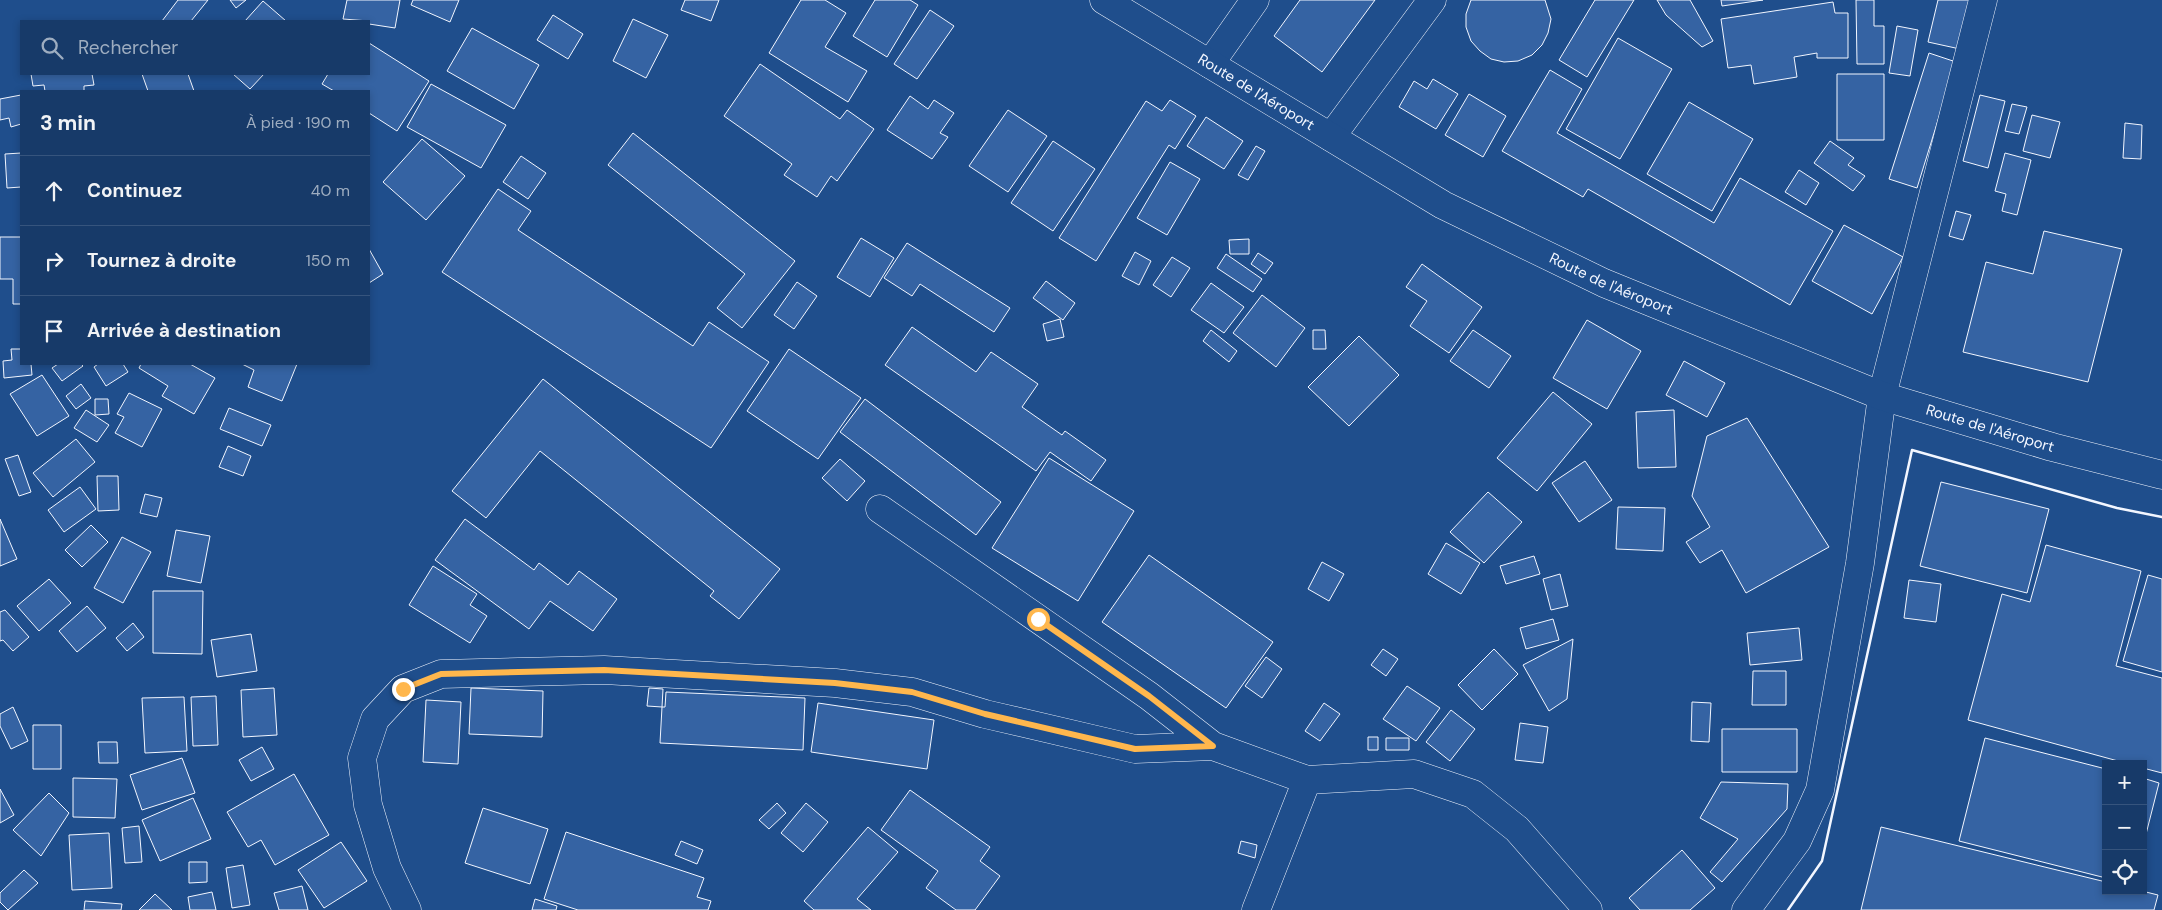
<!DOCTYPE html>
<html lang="fr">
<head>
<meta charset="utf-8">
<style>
  :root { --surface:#173a69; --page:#244571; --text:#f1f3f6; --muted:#9eadc0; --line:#36547d }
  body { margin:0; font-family:"DM Sans",sans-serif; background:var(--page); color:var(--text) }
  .controls { position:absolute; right:15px; bottom:15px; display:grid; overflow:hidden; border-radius:0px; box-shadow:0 2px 8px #0003 }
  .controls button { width:45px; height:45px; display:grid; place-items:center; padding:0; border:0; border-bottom:1px solid var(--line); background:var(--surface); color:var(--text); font:25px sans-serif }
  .stop { position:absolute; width:15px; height:15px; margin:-11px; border:4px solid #ffb74d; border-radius:50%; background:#fff }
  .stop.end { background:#ffb74d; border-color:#fff; box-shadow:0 1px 5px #0008 }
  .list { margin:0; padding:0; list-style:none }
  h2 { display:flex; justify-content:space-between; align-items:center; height:65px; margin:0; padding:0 20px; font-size:21px }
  h2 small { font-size:16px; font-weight:400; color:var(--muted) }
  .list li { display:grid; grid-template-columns:32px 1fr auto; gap:15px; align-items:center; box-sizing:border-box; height:70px; padding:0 20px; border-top:1px solid var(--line) }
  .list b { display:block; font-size:19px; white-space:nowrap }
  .list em { font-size:16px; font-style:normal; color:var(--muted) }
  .icon { flex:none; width:28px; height:28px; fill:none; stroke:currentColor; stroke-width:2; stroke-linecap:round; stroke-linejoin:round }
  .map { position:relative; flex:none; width:2162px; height:910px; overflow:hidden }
  .search { position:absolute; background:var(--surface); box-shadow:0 2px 8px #0003; left:20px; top:20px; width:350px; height:55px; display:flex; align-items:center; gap:12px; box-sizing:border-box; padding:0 18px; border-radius:0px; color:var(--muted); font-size:19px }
  .panel { position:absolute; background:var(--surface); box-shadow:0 2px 8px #0003; left:20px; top:90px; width:350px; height:275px; border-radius:0px }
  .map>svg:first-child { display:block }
</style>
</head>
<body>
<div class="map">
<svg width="2162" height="910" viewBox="0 0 2162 910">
  <rect width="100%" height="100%" fill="#1f4e8c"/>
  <path fill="#3563a3" stroke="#f2f6ff" d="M178,0H208L191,21H162Z
    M230,0H246L236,8Z
    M347,0H400L395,28L369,24V21L343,19Z
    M413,0H459L450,22L411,5Z
    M685,0H719L711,21L681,10Z
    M801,0H825L846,13L825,47L867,71L848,102L769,53Z
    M875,0H910L918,5L887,57L853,36Z
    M1300,0H1375L1322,72L1274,36Z
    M1545,0L1551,19L1548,33L1542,45L1532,55L1518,61L1504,62L1491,59L1480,51L1471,41L1466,27V14L1471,0Z
    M1595,0H1634L1587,77L1559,60Z
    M1657,0H1690L1713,41L1702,47L1666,15Z
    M1721,0H1763L1722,6Z
    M1856,0H1874V26H1884V64H1857Z
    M1938,0H1972L1960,49L1928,42Z
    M263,1L286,21H245Z
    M1833,2L1835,13H1848V58H1817V53L1794,57L1797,77L1754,84L1751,65L1728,68L1721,19Z
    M930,10L954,26L917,79L894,64Z
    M553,15L583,34L568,59L537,40Z
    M633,19L668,35L646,78L613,61Z
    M1897,26L1918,30L1910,76L1889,73Z
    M472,28L539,65L514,109L447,71Z
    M1618,38L1672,69L1620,159L1566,129Z
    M369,43L429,81L397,131L369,113V91H334L322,84L328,74H369Z
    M1929,53L1956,62L1917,188L1889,179Z
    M760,64L840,119L847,110L874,129L837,181L831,176L817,197L784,175L792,164L724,116Z
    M1550,70L1582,89L1557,133L1714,223L1740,178L1833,231L1790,305L1588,189L1583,197L1502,151Z
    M31,74H92L94,85L84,86V91H45L44,85L33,86Z
    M142,74H188L194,91H148Z
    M233,74H264L250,89Z
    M1837,74H1884V140H1837Z
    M1433,79L1458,94L1436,129L1399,107L1414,81L1427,89Z
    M431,84L506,125L481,168L407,127Z
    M1469,94L1506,116L1483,157L1445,135Z
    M21,95V124L11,127L9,118L0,120V99Z
    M1980,95L2005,101L1988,168L1963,161Z
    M910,96L928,109L934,100L954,113L940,133L948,137L932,159L887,130Z
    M1170,100L1196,116L1175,149L1169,145L1096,261L1059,238L1146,101L1162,111Z
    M1689,102L1753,139L1712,211L1647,174Z
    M2012,104L2027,107L2019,134L2005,131Z
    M1008,110L1047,136L1008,192L969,166Z
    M2032,115L2060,122L2050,158L2023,151Z
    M1206,117L1243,141L1224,169L1187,146Z
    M2125,123L2142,125L2141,159L2123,158Z
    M633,133L795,261L742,328L717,308L745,274L608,165Z
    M422,139L465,176L426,220L383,182Z
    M1053,141L1095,169L1053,231L1011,203Z
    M1830,141L1854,158L1848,165L1865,176L1853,191L1814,163Z
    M1256,146L1265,151L1248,180L1238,175Z
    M21,153V187L7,188L5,154Z
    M2005,153L2031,160L2017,215L2002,211L2006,194L1995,191Z
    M521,156L546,173L528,199L503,182Z
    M1170,162L1200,179L1167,235L1137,218Z
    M1799,170L1819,183L1806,205L1785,192Z
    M498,189L531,211L518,230L693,346L709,322L769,362L711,448L442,272Z
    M1956,211L1971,215L1963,240L1949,236Z
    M1844,225L1903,257L1872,314L1812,281Z
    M2044,231L2122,249L2088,382L1963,352L1986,262L2033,274Z
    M0,237H21V304H13V279H0Z
    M861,238L894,258L870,297L837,277Z
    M1249,239V254H1230L1229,240Z
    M907,243L1010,308L994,332L920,284L912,296L884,278Z
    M369,249L383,274L369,283Z
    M1135,252L1151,261L1139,285L1122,276Z
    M1258,253L1273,263L1265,274L1251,264Z
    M1226,254L1262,279L1253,292L1217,268Z
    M1172,257L1190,268L1171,297L1153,285Z
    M1422,264L1482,307L1449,353L1410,326L1427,301L1406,287Z
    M1046,281L1075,303L1063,320L1033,298Z
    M797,282L817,296L794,329L774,315Z
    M1211,283L1244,307L1224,333L1191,310Z
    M1262,295L1305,328L1276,367L1233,333Z
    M1060,319L1064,337L1047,341L1043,324Z
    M1587,320L1641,351L1607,409L1553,378Z
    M912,327L976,372L991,352L1038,384L1022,407L1062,435L1065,431L1106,460L1091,481L1050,452L1036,471L885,365Z
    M1211,330L1237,351L1229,362L1203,341Z
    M1313,330H1325L1326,349H1313Z
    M1473,330L1511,356L1489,388L1450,361Z
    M1359,336L1399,375L1349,426L1308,387Z
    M11,349H21V364H31L32,375L4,378L3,361L12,360Z
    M789,349L861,398L818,459L747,411Z
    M1684,361L1725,383L1707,417L1666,395Z
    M58,364H81L83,366L62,381L52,368Z
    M98,364H123L128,372L106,386L94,367Z
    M141,364H190L215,378L194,414L162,396L168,386L139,368Z
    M242,364H297L282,401L248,387L254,370Z
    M42,375L69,416L37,436L10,394Z
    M543,379L780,569L739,619L710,596L714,591L540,451L486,518L452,491Z
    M81,384L91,398L76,409L66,396Z
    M1553,392L1592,424L1537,491L1497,458Z
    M129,393L162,409L142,447L115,433L124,417L117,414Z
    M95,399H108L109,414L95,415Z
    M865,399L1001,502L976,535L840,432Z
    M229,408L271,425L262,446L220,429Z
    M86,410L109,425L97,442L74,428Z
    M1674,410L1676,467L1638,468L1636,412Z
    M1747,418L1829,547L1746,593L1722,550L1700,563L1686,542L1710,527L1692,496L1707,436Z
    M76,439L95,462L53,497L33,473Z
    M228,446L251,456L243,476L219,467Z
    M18,455L31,492L19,496L5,459Z
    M1049,458L1134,511L1078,601L992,548Z
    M840,459L865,481L847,501L822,478Z
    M1585,461L1612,500L1579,522L1552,483Z
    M97,476H118L119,510L98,511Z
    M1941,482L2049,509L2027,593L1920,566Z
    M80,487L96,509L64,532L48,510Z
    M1488,492L1522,522L1484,563L1450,532Z
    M145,494L162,498L157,517L140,513Z
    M1618,507L1665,508L1663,551L1616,549Z
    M0,519L17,559L0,566Z
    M465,519L534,570L539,563L568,585L579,571L617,599L593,631L550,601L529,629L435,560Z
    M91,525L108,542L82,567L65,550Z
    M176,530L210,536L201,583L167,576Z
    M122,537L151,552L123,603L94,588Z
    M1446,543L1480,563L1461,594L1428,574Z
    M2046,545L2141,571L2116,666L2162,678V773L2143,768V764H2129L1968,720L2002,594L2030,602Z
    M1149,555L1273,642L1226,708L1102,622Z
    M1534,556L1540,574L1506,584L1500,566Z
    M1322,562L1344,574L1329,601L1308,589Z
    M433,566L477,594L470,605L487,616L470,643L409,605Z
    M1560,574L1568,606L1551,610L1543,579Z
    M2148,575L2162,579V672L2123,661Z
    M49,579L71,603L39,631L17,606Z
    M1909,580L1941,584L1936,622L1904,618Z
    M153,591H203L202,654L153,653Z
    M87,606L106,628L77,652L59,631Z
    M5,610L29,637L13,651L3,640L0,641V612Z
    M1553,619L1559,640L1526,649L1520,628Z
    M133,623L144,637L127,651L116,638Z
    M1799,628L1802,660L1750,665L1747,633Z
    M251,634L257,671L217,677L211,640Z
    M1573,639L1567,699L1549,711L1523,665Z
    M1383,649L1398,659L1386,676L1371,665Z
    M1494,649L1518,674L1482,710L1458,685Z
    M1266,657L1282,669L1262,698L1245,686Z
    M1753,671H1786V705H1752Z
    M1407,686L1440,708L1416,741L1383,719Z
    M274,688L277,735L243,737L241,690Z
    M471,688L543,691L542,737L469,734Z
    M649,688L663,689L662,707L647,706Z
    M666,692L805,698L803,750L660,743L662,707H665Z
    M216,696L218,745L193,746L191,697Z
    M184,697L187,751L145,753L142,698Z
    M426,700L461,702L458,764L423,762Z
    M1692,702L1711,703L1709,742L1691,741Z
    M818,703L934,720L927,769L811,752Z
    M1324,703L1340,714L1320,741L1305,731Z
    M13,707L28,741L11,749L0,726V714Z
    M1451,710L1475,729L1450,761L1426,742Z
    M1520,723L1548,727L1543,763L1515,760Z
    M33,725H61V769H33Z
    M1722,729H1797V772H1722Z
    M1368,737H1378V750H1368Z
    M1386,738H1409V750H1386Z
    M1985,738L2106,769V878L1959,841Z
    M98,742H117L118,763H99Z
    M262,747L274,769L251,781L239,760Z
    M182,758L195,793L142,810L130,775Z
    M294,774L329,835L275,865L261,840L248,847L227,812Z
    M73,778L117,779L115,818L73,817Z
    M2143,778L2159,783L2143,846Z
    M1721,782L1788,784L1787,809L1722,882L1710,872L1738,839L1700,818Z
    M0,789L14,815L0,823Z
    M910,790L990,847L980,861L1000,876L975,910H956L926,888L938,871L881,830Z
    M49,793L69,813L41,856L13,830Z
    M193,798L211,839L160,861L142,820Z
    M777,803L786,813L769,829L759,820Z
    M806,803L828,822L803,852L781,833Z
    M483,808L548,829L530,884L465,863Z
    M139,826L142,862L125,863L122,828Z
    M868,827L898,852L857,899L871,910H814L804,901Z
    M1881,827L2106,882V891H2142L2158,895L2154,910H1861Z
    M566,832L704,878L697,897L711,901L708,910H578L544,899Z
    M109,833L112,888L72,890L69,835Z
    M681,841L703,850L697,864L675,855Z
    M1241,841L1257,845L1255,858L1238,853Z
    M341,842L367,881L324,908L298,870Z
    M1682,850L1715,888L1690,910H1640L1629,898Z
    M189,862H207V882L189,883Z
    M243,865L250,905L232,908L226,868Z
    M24,870L38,883L8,910L0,902V893Z
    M302,886L308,910H279L274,893Z
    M212,892L216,910H190L188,897Z
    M155,894L172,910H139Z
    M535,899L557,906L556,910H532Z
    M85,901L122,904L121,910H84Z"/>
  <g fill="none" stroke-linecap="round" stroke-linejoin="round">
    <defs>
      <path id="minor" d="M1210,64L1255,0
        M1331,137L1432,0
        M880,509L1149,696L1213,746
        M407,910L387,868L368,805L362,758L375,719L403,689L441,674L604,670L835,683L912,692L985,714L1135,749L1213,746L1307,780L1414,774L1473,794L1517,829L1588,910
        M1256,910L1307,780
        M1746,910L1797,841L1820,790L1860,563L1882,396L1983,0"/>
      <g id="highway">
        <path id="s1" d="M1104,0L1443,205L1604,283L1882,396L2052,447L2162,475"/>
      </g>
    </defs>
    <use href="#minor" stroke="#f2f6ff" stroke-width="29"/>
    <use href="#highway" stroke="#f2f6ff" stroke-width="29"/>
    <use href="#minor" stroke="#1f4e8c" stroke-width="28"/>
    <use href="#highway" stroke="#1f4e8c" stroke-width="28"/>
    <path stroke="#f2f6ff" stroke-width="2.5" d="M1788,910L1822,861L1912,450L2117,508L2162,517"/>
  </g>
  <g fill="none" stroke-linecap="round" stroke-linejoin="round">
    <path stroke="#ffb74d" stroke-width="6" d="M403,689L441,674L604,670L835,683L912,692L985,714L1135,749L1213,746L1149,696L1038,619"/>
  </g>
  <g text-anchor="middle" stroke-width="4" stroke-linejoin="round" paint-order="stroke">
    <g font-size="15" fill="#f2f6ff" stroke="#1f4e8c">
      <text dy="5" stroke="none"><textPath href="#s1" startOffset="178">Route de l'Aéroport</textPath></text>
      <text dy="5" stroke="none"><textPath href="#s1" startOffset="582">Route de l'Aéroport</textPath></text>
      <text dy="5" stroke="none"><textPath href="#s1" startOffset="988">Route de l'Aéroport</textPath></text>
    </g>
  </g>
</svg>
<div class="controls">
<button>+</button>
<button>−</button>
<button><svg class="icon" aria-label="locate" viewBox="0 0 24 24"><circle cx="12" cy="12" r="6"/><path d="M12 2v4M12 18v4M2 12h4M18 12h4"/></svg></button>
</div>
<div class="stop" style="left:1038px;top:619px"></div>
<div class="stop end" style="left:403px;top:689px"></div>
<div class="search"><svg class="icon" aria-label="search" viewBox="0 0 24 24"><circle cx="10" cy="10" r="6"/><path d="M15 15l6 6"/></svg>Rechercher</div>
<section class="panel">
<h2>3 min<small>À pied · 190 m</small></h2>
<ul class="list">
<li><svg class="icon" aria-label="ahead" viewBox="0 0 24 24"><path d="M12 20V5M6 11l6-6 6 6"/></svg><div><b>Continuez</b></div><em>40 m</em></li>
<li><svg class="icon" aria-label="right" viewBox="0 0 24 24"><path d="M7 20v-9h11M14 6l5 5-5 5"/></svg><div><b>Tournez à droite</b></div><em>150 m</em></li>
<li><svg class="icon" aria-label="arrive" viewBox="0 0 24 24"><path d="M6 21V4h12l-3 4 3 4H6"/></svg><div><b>Arrivée à destination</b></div></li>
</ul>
</section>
</div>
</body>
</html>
